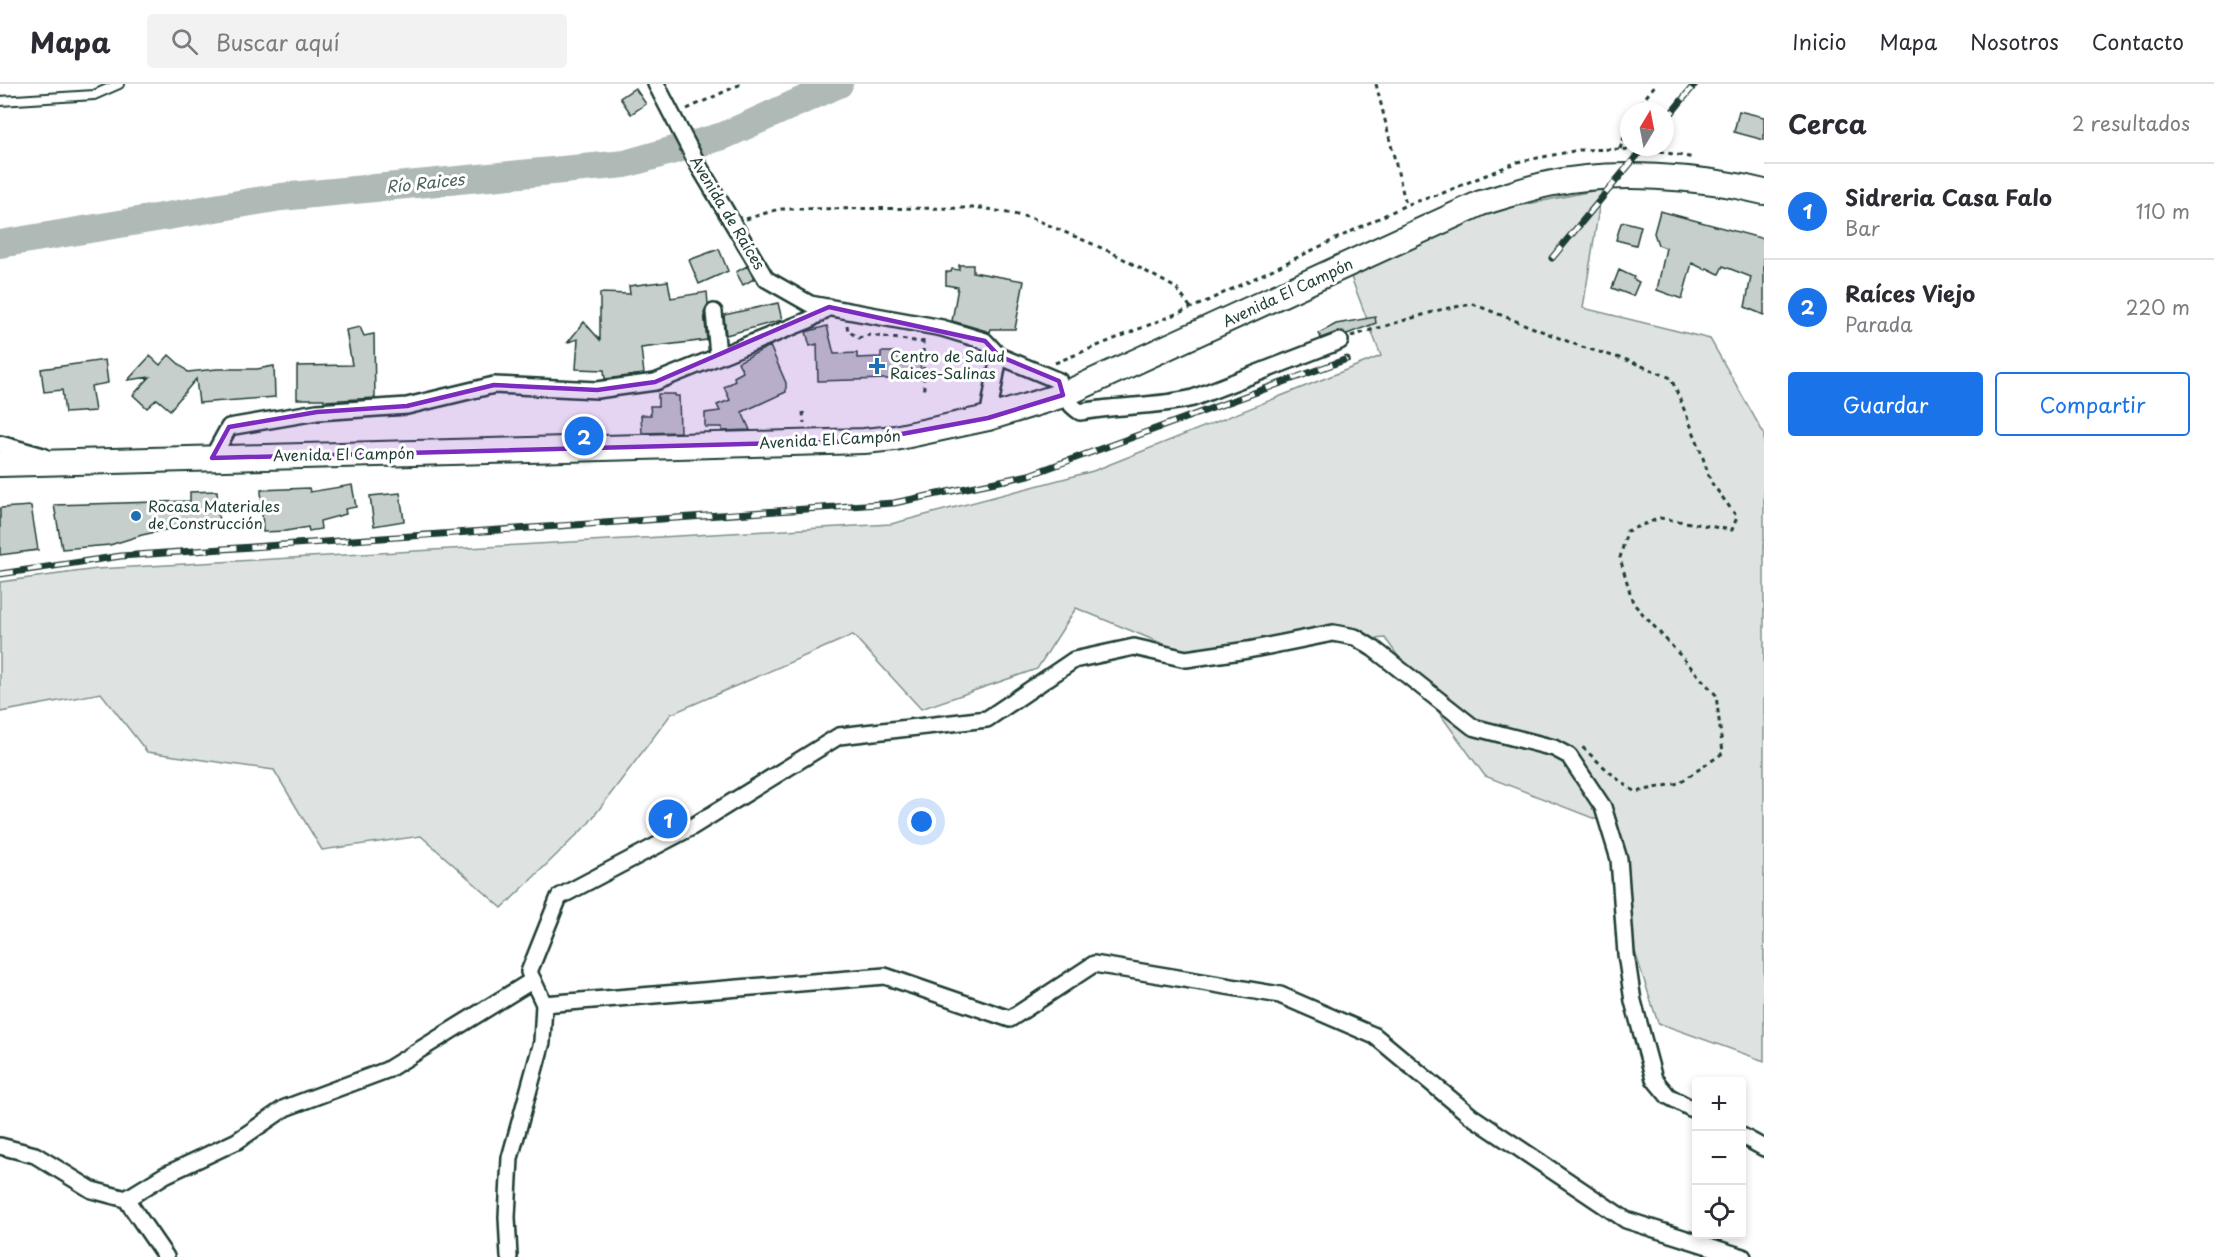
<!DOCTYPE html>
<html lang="es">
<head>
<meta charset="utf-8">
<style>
  :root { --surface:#fff; --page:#f2f2f3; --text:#2b2b33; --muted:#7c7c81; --line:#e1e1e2; --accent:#1a73e8 }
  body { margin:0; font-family:"Playpen Sans",sans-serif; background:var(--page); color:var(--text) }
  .controls { position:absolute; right:18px; bottom:18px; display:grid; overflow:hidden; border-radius:6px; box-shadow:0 3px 9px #0003 }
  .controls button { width:54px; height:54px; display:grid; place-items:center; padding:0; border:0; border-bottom:2px solid var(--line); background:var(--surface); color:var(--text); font:30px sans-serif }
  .compass { position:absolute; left:1620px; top:18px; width:54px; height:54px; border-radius:50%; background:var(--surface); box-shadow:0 3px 9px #0003; rotate:10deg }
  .you { position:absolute; left:922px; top:738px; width:21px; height:21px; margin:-15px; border:4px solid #fff; border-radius:50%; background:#1a73e8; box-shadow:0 0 0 9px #1a73e833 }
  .badge { display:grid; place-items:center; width:39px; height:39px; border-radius:50%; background:var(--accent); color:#fff; font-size:20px; font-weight:700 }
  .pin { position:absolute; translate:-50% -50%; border:3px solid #fff; box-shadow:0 2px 6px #0006 }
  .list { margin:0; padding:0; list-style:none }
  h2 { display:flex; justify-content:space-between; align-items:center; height:78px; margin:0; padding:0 24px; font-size:26px }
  h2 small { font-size:20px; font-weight:400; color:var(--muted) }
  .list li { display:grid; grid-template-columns:39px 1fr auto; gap:18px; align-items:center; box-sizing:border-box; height:96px; padding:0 24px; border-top:2px solid var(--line) }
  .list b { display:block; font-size:22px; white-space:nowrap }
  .list p { margin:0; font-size:20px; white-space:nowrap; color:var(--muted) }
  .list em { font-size:20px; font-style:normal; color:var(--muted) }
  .actions { display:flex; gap:12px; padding:18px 24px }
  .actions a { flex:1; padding:14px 0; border:2px solid var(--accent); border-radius:6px; text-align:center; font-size:21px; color:var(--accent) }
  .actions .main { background:var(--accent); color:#fff }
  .icon { flex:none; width:33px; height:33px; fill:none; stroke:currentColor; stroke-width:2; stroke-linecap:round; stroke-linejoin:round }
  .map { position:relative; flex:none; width:1764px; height:1173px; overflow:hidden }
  header { display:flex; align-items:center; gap:36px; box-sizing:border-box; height:84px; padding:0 30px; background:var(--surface); border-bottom:2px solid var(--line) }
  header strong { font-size:28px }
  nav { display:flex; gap:33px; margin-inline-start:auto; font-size:21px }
  .search { width:420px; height:54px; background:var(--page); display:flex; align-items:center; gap:15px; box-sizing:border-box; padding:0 21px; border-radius:6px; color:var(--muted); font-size:22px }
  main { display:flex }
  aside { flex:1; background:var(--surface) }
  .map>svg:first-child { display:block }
</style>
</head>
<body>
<header>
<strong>Mapa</strong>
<div class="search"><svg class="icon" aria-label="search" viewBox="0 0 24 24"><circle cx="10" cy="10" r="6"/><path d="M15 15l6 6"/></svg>Buscar aquí</div>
<nav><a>Inicio</a><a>Mapa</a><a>Nosotros</a><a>Contacto</a></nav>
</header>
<main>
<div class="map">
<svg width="1764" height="1173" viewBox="0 0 1764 1173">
  <rect width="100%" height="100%" fill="#fff"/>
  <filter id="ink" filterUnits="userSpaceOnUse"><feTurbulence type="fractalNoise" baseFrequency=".0167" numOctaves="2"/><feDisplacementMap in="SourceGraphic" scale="12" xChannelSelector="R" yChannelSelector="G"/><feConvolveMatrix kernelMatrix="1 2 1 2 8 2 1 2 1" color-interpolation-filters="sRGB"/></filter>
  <g filter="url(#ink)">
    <path fill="#dee3e2" stroke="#7e908b" stroke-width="1.5" d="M1602,105L1583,224L1710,255L1764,350V977L1658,939L1636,871L1603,738L1485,692L1385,554L1190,571L1076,524L1037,585L921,625L853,551L671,630L588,740L502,824L421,752L322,766L274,686L147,668L101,609L0,628V498L97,485L891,440L1093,387L1381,272L1351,193L1478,130Z"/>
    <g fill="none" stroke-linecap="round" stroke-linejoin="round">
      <path stroke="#afbab7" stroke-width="28" d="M0,160L281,113L625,80L723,52L839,0"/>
    </g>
    <path fill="#c7cfcc" stroke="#1f3d34" stroke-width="1.5" d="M635,4L646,20L631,30L620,14Z
      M1739,27L1764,33V56L1734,48Z
      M1660,127L1764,155V231L1745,223L1751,193L1723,182L1719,190L1707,184L1706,186L1692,179L1682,215L1657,206L1666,164L1658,161L1654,149Z
      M1625,138L1641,142L1636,161L1616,156L1621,139Z
      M719,165L728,187L699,200L689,176Z
      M959,181H973V188L1024,197L1015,245H991L990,248L952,237L958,203L946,201V188H951L952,185L959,186Z
      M747,182L754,195L743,201L736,188Z
      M1619,186L1634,193L1633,195L1639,198L1633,212L1612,204Z
      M668,197L671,214L707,208L708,220L704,229L707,256L641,264L644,290L605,295L604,286L576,285L578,255L568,258L584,238L600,256V209L630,210L629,202Z
      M778,219L782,236L726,251L724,231Z
      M1375,233L1376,239L1347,250L1337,248L1321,254L1319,249L1336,240Z
      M827,242L834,270L857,269V274L881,273V268H894V273H920L921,294L818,297L817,260L810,262L806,248Z
      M360,243L364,252L374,250L375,314L324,317V315H297V282L352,281L346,246Z
      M770,262L786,299V308L742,328L750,346L722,347V343H705V329L720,327L717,321L730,316L724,303L735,297L734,293L743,288L738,278Z
      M169,271L188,288L217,285H257L274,282L275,313L199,319L196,295L170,326L157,315L147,324L133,311L150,293L128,296L150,272L160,281Z
      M105,276L108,299L91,302L95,327L65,329L62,306L44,308L41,285Z
      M658,310H675V312H679L680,348L642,349L641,331H651L650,322H658Z
      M352,401L356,423L345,425L346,430L320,437L321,445L309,447L308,443L286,447L263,448L261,406L309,404L310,408Z
      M217,407L219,442H183L142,451L110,461L62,465L54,421L190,417V408Z
      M400,409L404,437L374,442L370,412Z
      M31,422L38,466L0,471V424Z"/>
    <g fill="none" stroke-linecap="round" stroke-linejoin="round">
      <defs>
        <path id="service" d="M0,17L94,11L119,0"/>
        <path id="minor" d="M656,0L697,79L766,195L810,220L942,244L985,257L999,272L1059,297C1063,311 1068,320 1080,328C1118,321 1156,323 1193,314L1340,257
          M714,228L718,271
          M988,334L999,272
          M0,360L43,372
          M212,374L229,343L317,328L407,322L494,301L597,306L655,298L809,236L829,223
          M544,920L885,892L1010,935L1094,880L1280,911L1375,952L1471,1032L1626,1136L1743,1173
          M1742,1052L1764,1064
          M0,1062L35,1071L92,1106L126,1115L165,1091L237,1057L285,1024L387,986L533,896
          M126,1115L166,1173
          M509,1173L507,1133L510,1074L542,958L544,920L529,888L559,813L690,744L839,652L987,635L1074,576L1134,563L1186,575L1248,566L1333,549L1355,553L1374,565L1473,643L1554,664L1569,672L1603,723L1619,775L1626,870L1633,917L1654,995L1668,1012L1696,1027"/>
        <path id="primary" d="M0,380L864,357L895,354L988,334L1063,311L1481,119C1503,113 1525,105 1548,100C1611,86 1701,92 1764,108"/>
      </defs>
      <use href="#service" stroke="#1f3d34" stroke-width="12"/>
      <use href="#minor" stroke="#1f3d34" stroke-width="20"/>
      <use href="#primary" stroke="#1f3d34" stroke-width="28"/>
      <path stroke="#1f3d34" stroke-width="3" stroke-dasharray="4.5 4.5" stroke-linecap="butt" d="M1376,0L1406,121
        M687,25L741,0
        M1635,27L1656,0
        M1620,65L1629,38
        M746,135L779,125L983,124L1032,134L1111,168L1176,204L1191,224
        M847,241L848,247L859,254L869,251L922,258
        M1351,252L1443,225L1473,220L1582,263L1630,277L1671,294L1698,359L1711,398L1737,433L1732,446L1660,434L1627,447L1620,474L1633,519L1716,611L1723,669L1679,699L1635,708L1615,693L1582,663
        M923,256L924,309
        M1055,279L1203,219L1406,121L1443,109L1517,78L1579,66L1620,65L1662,68L1694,74
        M803,328L804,339"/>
      <use href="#service" stroke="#fff" stroke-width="8"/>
      <use href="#minor" stroke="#fff" stroke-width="15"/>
      <use href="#primary" stroke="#fff" stroke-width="24"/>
      <defs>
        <path id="rail" d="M1665,37L1695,0
          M1552,174L1644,63
          M0,490L121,472L894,419L1029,391L1347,275"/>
      </defs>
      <use href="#rail" stroke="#1f3d34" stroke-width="7"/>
      <use href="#rail" stroke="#fff" stroke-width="4.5" stroke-dasharray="14" stroke-linecap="butt"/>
    </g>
  </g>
  <path fill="#7b2cbf" fill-opacity="0.2" stroke="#7b2cbf" stroke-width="4.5" stroke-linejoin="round" d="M829,223L985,257L999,272L1059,297L1063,311L988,334L864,357L212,374L229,343L317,328L407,322L494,301L597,306L655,298Z"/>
  <g fill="#1f6fb2" stroke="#fff" stroke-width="2">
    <path d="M874 273h6v6h6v6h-6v6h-6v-6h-6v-6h6z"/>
    <circle cx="136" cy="432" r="6"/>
  </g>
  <g text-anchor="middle" stroke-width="6" stroke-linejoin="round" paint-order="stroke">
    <g font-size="15" fill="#1f3d34" stroke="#fff">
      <text transform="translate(727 129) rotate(59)" y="5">Avenida de Raíces</text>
      <text transform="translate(1288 209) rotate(-25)" y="5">Avenida El Campón</text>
      <text transform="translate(830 356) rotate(-3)" y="5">Avenida El Campón</text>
      <text transform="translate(344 371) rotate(-1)" y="5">Avenida El Campón</text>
    </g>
    <g font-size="15" fill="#1f3d34" stroke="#fff" text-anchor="start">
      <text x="890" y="278">Centro de Salud<tspan x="890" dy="17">Raices-Salinas</tspan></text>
      <text x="148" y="428">Rocasa Materiales<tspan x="148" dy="17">de Construcción</tspan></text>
    </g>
    <g font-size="16" font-style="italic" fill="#4a625b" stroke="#fff">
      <text transform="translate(425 99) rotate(-6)" y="6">Río Raices</text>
    </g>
  </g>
</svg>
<div class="controls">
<button>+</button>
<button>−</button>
<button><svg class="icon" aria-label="locate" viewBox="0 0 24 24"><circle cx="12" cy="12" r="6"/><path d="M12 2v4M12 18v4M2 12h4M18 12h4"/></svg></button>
</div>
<svg class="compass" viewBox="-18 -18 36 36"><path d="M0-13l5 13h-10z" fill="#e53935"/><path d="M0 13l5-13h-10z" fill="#7c7c81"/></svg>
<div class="you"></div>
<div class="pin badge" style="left:668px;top:735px">1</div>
<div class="pin badge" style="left:584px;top:352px">2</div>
</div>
<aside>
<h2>Cerca<small>2 resultados</small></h2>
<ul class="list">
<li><span class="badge">1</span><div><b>Sidreria Casa Falo</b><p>Bar</p></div><em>110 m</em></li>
<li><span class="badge">2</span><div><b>Raíces Viejo</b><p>Parada</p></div><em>220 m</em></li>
</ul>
<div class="actions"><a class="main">Guardar</a><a>Compartir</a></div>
</aside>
</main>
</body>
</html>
